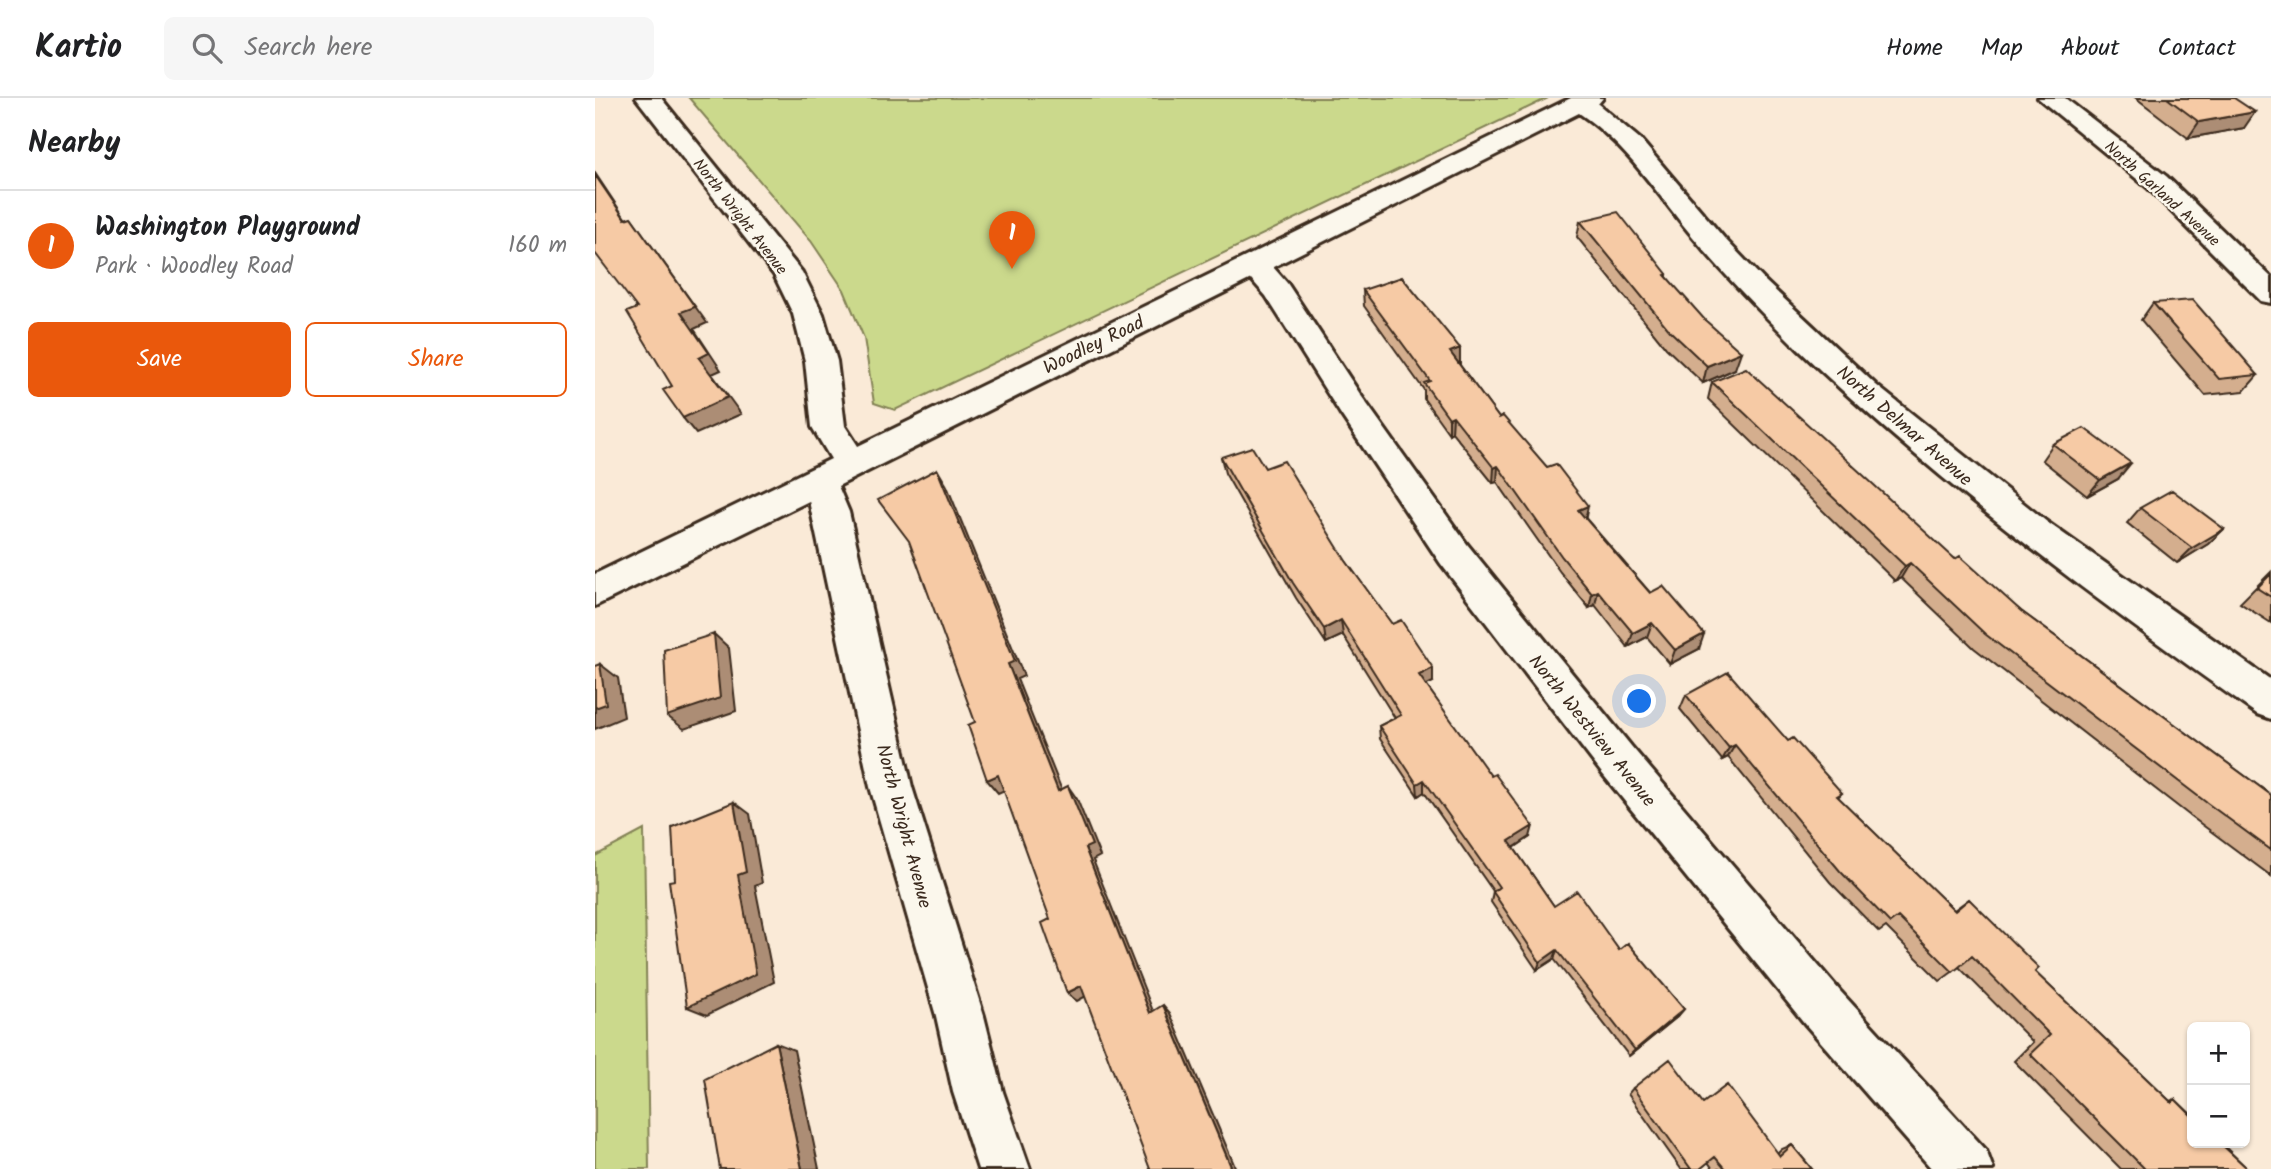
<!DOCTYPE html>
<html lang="en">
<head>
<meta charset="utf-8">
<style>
  :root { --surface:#fff; --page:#f6f6f6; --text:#202124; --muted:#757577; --line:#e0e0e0; --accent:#ea580c }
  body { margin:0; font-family:Kalam,sans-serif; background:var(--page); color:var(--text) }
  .controls { position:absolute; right:21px; bottom:21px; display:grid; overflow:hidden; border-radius:10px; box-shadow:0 2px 5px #0004 }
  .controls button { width:63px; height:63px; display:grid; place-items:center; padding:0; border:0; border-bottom:2px solid var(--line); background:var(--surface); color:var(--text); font:35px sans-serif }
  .you { position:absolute; left:1045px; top:604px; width:24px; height:24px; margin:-18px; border:5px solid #fff; border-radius:50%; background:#1a73e8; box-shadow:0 0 0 10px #1a73e833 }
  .badge { display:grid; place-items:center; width:46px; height:46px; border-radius:50%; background:var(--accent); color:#fff; font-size:23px; font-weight:700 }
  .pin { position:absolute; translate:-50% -58px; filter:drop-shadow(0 2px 4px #0008) }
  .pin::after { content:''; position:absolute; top:37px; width:24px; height:21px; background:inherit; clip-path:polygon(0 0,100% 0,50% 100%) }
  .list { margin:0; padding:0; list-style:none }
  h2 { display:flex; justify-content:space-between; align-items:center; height:91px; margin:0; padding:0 28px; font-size:30px }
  h2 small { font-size:23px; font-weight:400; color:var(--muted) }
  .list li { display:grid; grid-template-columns:46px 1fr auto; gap:21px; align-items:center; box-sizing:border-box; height:112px; padding:0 28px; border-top:2px solid var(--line) }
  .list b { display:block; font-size:26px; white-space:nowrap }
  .list p { margin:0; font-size:23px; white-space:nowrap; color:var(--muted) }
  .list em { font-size:23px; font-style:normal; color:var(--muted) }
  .actions { display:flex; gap:14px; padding:21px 28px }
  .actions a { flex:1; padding:16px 0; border:2px solid var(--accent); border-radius:10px; text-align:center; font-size:24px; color:var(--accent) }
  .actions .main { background:var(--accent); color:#fff }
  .icon { flex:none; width:38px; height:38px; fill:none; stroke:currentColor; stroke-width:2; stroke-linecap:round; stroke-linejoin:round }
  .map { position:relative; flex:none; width:1676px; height:1071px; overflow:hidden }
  header { display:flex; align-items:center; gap:42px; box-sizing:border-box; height:98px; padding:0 35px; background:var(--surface); border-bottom:2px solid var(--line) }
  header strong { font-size:33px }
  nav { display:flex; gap:38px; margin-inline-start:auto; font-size:24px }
  .search { width:490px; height:63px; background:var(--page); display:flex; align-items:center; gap:18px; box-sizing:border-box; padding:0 24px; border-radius:10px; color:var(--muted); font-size:26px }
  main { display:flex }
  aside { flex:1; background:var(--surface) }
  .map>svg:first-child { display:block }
</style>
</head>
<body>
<header>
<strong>Kartio</strong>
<div class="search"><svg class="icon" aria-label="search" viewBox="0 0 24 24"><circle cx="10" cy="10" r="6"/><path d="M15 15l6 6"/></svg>Search here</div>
<nav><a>Home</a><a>Map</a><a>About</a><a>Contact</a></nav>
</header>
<main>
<aside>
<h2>Nearby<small></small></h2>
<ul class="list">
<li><span class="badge">1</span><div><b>Washington Playground</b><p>Park · Woodley Road</p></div><em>160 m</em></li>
</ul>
<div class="actions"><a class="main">Save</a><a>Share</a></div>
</aside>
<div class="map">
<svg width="1676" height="1071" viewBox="0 0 1676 1071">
  <rect width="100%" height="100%" fill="#faead7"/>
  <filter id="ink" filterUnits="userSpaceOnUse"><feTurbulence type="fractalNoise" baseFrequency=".0143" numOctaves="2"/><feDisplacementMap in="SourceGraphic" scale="14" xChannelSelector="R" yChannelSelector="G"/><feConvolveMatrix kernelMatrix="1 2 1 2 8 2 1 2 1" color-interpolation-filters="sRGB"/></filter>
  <g filter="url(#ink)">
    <path fill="#cbd98c" stroke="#838255" stroke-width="2" d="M94,0H953L300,312L279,305L269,240L249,192L216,143Z
      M49,732L54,1071H0V758Z"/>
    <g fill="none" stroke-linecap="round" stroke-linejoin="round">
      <defs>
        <path id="minor" d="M41,0H66L207,174L228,216L242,263L250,328L263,348L976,0H1008L1003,6L1045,41L1129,140L1170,183L1281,287L1452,424L1676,582V621L1662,616C1502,503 1345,387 1203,251C1167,215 1131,179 1098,139C1062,96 1032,47 984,15L678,169L692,185L767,299L872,446L1036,648L1245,893L1391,1052L1398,1071H1337L1211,927L1006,674L846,466L745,315L671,198L656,181L243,388L254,414L317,689L389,918L408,994L435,1071H383L358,994L341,918L275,689L214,403L0,508V476L236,361L217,329L210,263L198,216L179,177Z
          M1443,0H1470L1571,78L1676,179V205L1666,203L1553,90Z"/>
      </defs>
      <use href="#minor" stroke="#3b2a1e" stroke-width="6"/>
      <use href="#minor" fill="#fbf7ec" fill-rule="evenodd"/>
    </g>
    <path fill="#d4ae8e" stroke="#3b2a1e" stroke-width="2" d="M1541,0H1639L1649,30L1593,40Z
      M985,123L1072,176V179L1140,271L1108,285L1071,250L982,139Z
      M768,192L865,250V267L904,320L1104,551L1075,566L1052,539L1033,549L1000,507L994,510L965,474L902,384L898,385L857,334L854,336L829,301V292L769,208Z
      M1558,205L1663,277L1649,293L1610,297L1546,222Z
      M1117,284L1360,461L1426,513L1676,697V778L1594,717L1379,550L1306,480L1300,483L1113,301Z
      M1458,346L1523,381L1492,398L1447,362Z
      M626,359L670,370L751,463L838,584L831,587L935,739L919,750L959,808L1024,852L1089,911L1082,919L1034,958L959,861L942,872L896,804L898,793L829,694L823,698L785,641L784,628L800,620L748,537L731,545L701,500L630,375Z
      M1545,410L1629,431L1613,446L1582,465L1532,425Z
      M1676,474V525L1645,505Z
      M1091,597L1193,643L1247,695L1243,699L1359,812L1374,801L1440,874L1575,1003L1580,1001L1653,1071H1526L1419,963L1438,944L1364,869L1345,883L1291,829L1284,834L1235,784L1133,659L1127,662L1085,611Z
      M1038,990L1108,1005L1183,1055L1187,1051L1197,1047L1217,1071H1118L1113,1064L1105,1071H1086L1033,996Z"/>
    <path fill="#ac8d74" stroke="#3b2a1e" stroke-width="2" d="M1660,14L1649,30L1593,40L1604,24Z
      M0,75L42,138L30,121L0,77Z
      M36,119L112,225L99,231L126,272L117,276L146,316L101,336L88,320L104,260L86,214Z
      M865,250V267L855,254Z
      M1146,254L1140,271L1108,285L1112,268Z
      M858,318L857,334L854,336V320Z
      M1536,365L1523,381L1492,398L1505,382Z
      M903,368L902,384L898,385L899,370Z
      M342,371L352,388L429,578L422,581L472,705L463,693L413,566Z
      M993,408L990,423L983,412Z
      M1629,431L1613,446L1582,465L1597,450Z
      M1315,465L1306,480L1300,483L1310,468Z
      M1003,493L1000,507L994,510L997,496Z
      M746,522L748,537L731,545L729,531Z
      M1057,525L1052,539L1033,549L1038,535Z
      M119,536L134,550L141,613L89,631L72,618Z
      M1109,536L1104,551L1075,566L1080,552Z
      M5,566L23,580L29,619L0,631V610Z
      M838,570V584L824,591V577Z
      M1140,647L1133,659L1127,662L1134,650Z
      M403,677L414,690L403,695L392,682Z
      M829,682V694L823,698L822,686Z
      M473,688L482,701L505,758L498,762L562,923L555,915L490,750Z
      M139,704L155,716L167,785L160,788L179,884L112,917L92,909L143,777Z
      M938,728L935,739L912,754L914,743Z
      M962,852L959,861L942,872L945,864Z
      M486,888L495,896L482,903L472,895Z
      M568,907L575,915L641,1071H637Z
      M1089,911L1082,919L1034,958L1040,952Z
      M181,945L199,952L224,1071H207Z"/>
    <path fill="#f6caa5" stroke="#3b2a1e" stroke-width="2" d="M1572,0H1639L1660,14L1604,24Z
      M0,77L30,121L36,119L100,209L86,214L114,255L104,260L133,299L88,320L68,292L77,288L32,214L42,210L0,155Z
      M1023,114L1072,176L1070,177L1110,222L1146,254L1112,268L1075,233L985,123Z
      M807,179L865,250L855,254L904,320L908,318L952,369L961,366L993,408L983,412L1055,495L1068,488L1109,536L1080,552L1057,525L1038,535L1003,493L997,496L967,459L903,368L899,370L858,318L854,320L829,285L835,283L768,192Z
      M1598,202L1663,277L1624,281L1558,205Z
      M1151,270L1360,461L1365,458L1426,513L1676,697V752L1612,705L1390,536L1315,465L1310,468L1117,284Z
      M1489,330L1536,365L1505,382L1458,346Z
      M657,349L670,370L689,363L751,463L797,526L806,522L838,570L824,577L896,678L900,676L938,728L914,743L959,808L982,793L1024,852L1033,845L1089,911L1040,952L962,852L945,864L898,794L904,789L829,682L822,686L784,628L806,617L746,522L729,531L698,485L626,359Z
      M342,371L420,563L413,566L463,693L473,688L497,747L490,750L555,915L568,907L637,1071H555L486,888L472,895L447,825L455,821L403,677L392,682L373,627L380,624L314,443L283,402Z
      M1577,392L1629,431L1597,450L1545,410Z
      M1676,476V499L1662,490Z
      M119,536L125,600L72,618L69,552Z
      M5,566L11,606L0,610V568Z
      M1133,574L1193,643L1198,640L1247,695L1242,698L1360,813L1374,801L1444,870L1440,874L1577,1005L1580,1001L1597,1018V1045H1625L1653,1071H1550L1435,956L1455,937L1377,858L1358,874L1303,819L1295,825L1245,773L1140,647L1134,650L1091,597Z
      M139,704L151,774L143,777L161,876L92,909L74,783L80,782L77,729Z
      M181,945L207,1071H125L110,981Z
      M1075,961L1108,1005L1132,987L1185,1058L1197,1047L1217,1071H1130L1120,1059L1105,1071H1096L1038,990Z"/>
  </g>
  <g text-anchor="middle" stroke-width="5" stroke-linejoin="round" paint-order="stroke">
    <g font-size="16" fill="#3b2a1e" stroke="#fbf7ec">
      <text transform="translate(1568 95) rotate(42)" y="6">North Garland Avenue</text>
      <text transform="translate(146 118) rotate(52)" y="6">North Wright Avenue</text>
    </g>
    <g font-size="19" fill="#3b2a1e" stroke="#fbf7ec">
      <text transform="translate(498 246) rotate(-26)" y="7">Woodley Road</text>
      <text transform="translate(1310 327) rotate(41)" y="7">North Delmar Avenue</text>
      <text transform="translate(998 632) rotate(51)" y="7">North Westview Avenue</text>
      <text transform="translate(310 728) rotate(75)" y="7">North Wright Avenue</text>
    </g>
  </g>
</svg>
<div class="controls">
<button>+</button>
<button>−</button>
</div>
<div class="you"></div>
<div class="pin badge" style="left:417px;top:171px">1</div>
</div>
</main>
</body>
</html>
